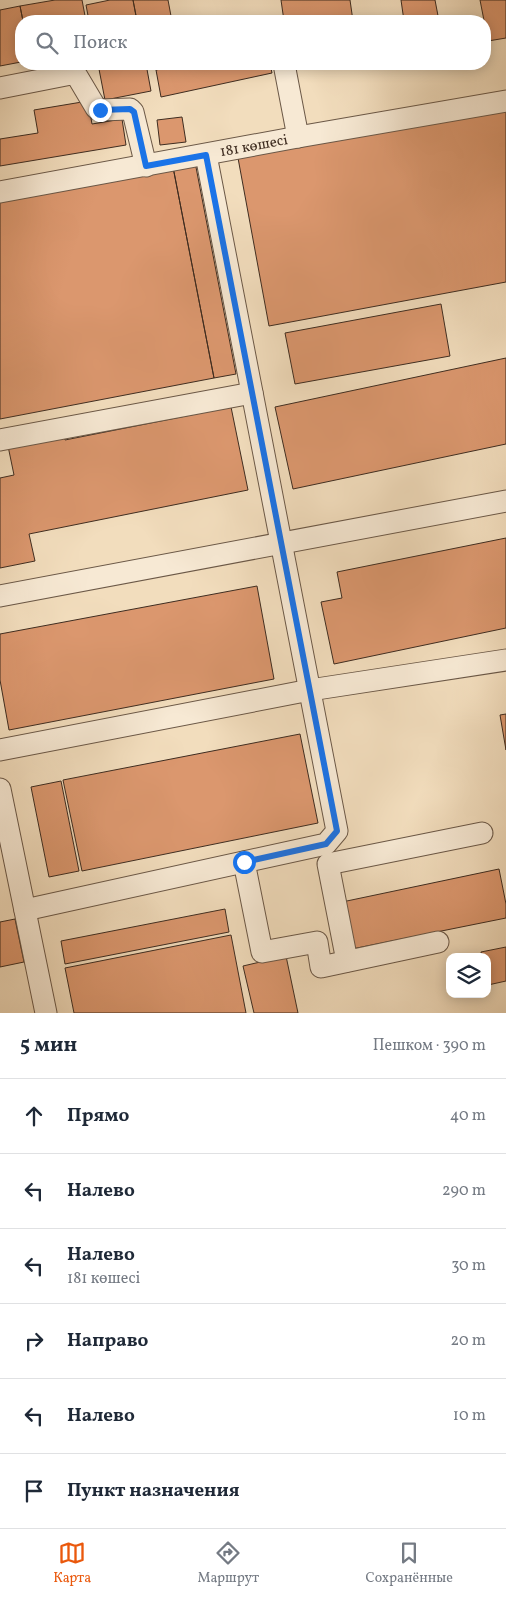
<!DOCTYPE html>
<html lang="ru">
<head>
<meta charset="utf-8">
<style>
  :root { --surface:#fff; --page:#f6f6f7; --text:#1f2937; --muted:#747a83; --line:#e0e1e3; --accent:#ea580c }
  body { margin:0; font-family:Vollkorn,serif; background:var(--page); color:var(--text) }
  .controls { position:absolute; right:15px; bottom:15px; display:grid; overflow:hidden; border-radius:10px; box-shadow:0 2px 12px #0003 }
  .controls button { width:45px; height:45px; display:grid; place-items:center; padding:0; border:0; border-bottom:1px solid var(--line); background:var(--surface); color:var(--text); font:25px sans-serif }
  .stop { position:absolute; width:15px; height:15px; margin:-11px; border:4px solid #1a73e8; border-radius:50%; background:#fff }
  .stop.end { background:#1a73e8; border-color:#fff; box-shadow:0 1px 5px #0008 }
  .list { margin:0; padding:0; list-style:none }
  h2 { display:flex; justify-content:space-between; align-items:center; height:65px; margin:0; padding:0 20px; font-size:21px }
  h2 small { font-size:16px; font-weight:400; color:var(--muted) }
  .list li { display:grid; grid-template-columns:32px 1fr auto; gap:15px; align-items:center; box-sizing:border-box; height:75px; padding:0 20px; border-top:1px solid var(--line) }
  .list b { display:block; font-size:19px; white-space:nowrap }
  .list p { margin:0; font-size:16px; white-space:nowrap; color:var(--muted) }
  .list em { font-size:16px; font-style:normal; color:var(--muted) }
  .icon { flex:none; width:28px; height:28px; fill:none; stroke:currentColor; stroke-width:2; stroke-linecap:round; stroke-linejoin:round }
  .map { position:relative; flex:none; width:506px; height:1013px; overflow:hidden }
  .search { position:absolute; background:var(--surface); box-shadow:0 2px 12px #0003; left:15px; right:15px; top:15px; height:55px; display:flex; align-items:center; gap:12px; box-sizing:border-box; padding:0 18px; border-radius:20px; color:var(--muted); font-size:19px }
  .sheet { height:515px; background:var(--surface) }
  nav { display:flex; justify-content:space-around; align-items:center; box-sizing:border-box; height:70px; border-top:1px solid var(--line); background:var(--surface); font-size:14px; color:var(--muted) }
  nav a { display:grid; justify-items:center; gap:2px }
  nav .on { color:var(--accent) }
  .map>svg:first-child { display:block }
</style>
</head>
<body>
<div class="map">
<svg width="506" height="1013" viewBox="0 0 506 1013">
  <rect width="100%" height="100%" fill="#f2ddbd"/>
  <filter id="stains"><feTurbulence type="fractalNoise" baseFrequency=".004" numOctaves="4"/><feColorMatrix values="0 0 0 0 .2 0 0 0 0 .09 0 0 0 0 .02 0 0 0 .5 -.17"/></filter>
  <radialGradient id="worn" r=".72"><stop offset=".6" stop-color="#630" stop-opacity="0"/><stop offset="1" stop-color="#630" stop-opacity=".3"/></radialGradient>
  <path fill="#db976e" stroke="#3e2c20" d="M55,0H82L86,21H23L20,6Z
    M110,0H133L137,21H89L86,5Z
    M133,0H168L171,16L137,21Z
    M281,0H350L353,21H284Z
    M401,0H435L439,21H404Z
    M480,0H506V38L488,41Z
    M20,6L23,21H21V62L0,66V10Z
    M98,64H146L151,91L105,100Z
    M186,64H270L272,73L161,97L156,70Z
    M88,101L92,124L122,119L126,145L0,166V139L38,133L34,110Z
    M506,108V282L269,326L238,158Z
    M182,117L186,142L160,145L157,120Z
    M195,162L236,374L214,378L173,167Z
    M173,167L214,378L0,419V199Z
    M441,304L450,356L295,384L285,333Z
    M506,358V444L293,489L275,407Z
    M231,407L248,490L29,534L35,561L0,568V478L14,475L8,446L64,435L65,440Z
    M506,538V628L334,664L321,602L342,598L337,572Z
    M257,586L274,679L9,730L0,680V634Z
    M506,714V750L500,715Z
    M300,734L318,823L82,871L63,780Z
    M61,781L79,871L49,877L31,787Z
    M499,869L506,904V918L352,949L342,902Z
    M225,909L229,932L65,964L61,941Z
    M15,919L24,962L0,967V922Z
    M231,935L246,1013H74L65,968Z
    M506,947V981L488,985L487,957H482L481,952Z
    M286,956L298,1013H254L243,966Z"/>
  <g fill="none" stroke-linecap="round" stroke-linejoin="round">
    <defs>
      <g id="minor">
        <path d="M284,64L298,137"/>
        <path d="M0,88L71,74L77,76L96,108L99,110L130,109L133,112L146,166"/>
        <path id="s1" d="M0,192L298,137L506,101"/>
        <path d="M0,440L252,393"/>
        <path d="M0,596L506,501"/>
        <path d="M0,750L310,690L506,660"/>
        <path d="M0,789L46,1013"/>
        <path d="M244,862L262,952L317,942L321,967L438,942"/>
        <path d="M25,910L326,844L337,831L206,155"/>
        <path d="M347,961L328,864L482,833"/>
      </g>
    </defs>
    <use href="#minor" stroke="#6b5847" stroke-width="23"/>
    <use href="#minor" stroke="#f7e9d4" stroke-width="21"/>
  </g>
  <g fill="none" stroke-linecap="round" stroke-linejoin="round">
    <path stroke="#1a73e8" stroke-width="6" d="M100,110L130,109L134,112L146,166L206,155L337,831L326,844L244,862"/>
  </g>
  <g text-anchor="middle" stroke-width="5" stroke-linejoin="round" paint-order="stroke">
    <g font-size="15" fill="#3e2c20" stroke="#f7e9d4">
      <text dy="5" stroke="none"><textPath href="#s1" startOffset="258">181 көшесі</textPath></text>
    </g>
  </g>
  <rect width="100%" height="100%" filter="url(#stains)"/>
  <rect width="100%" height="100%" fill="url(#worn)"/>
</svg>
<div class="controls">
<button><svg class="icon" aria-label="layers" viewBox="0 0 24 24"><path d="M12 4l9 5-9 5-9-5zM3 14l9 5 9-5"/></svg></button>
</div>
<div class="stop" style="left:244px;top:862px"></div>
<div class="stop end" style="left:100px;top:110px"></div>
<div class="search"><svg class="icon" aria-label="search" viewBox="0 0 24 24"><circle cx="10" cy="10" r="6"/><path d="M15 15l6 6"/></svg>Поиск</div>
</div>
<section class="sheet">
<h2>5 мин<small>Пешком · 390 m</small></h2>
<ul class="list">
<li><svg class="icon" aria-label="ahead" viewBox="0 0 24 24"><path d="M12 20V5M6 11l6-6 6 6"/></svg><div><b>Прямо</b></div><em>40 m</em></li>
<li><svg class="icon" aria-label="left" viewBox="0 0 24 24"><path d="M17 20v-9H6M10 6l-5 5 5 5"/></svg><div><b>Налево</b></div><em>290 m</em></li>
<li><svg class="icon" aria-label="left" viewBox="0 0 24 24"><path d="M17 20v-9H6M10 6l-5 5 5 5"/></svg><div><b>Налево</b><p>181 көшесі</p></div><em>30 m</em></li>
<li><svg class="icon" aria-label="right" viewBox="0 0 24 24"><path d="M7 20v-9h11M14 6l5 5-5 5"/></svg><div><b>Направо</b></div><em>20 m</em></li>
<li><svg class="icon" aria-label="left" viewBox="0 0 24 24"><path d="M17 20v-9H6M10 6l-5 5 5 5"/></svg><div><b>Налево</b></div><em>10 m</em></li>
<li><svg class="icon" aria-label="arrive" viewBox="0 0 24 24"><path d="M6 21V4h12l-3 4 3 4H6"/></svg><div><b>Пункт назначения</b></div></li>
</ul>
</section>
<nav>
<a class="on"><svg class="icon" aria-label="map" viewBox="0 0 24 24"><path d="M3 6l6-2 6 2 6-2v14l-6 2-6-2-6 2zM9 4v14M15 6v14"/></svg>Карта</a>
<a><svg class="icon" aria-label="directions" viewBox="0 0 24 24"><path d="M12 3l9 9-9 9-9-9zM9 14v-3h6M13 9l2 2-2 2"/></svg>Маршрут</a>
<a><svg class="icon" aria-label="saved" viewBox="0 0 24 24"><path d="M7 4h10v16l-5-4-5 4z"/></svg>Сохранённые</a>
</nav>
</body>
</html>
